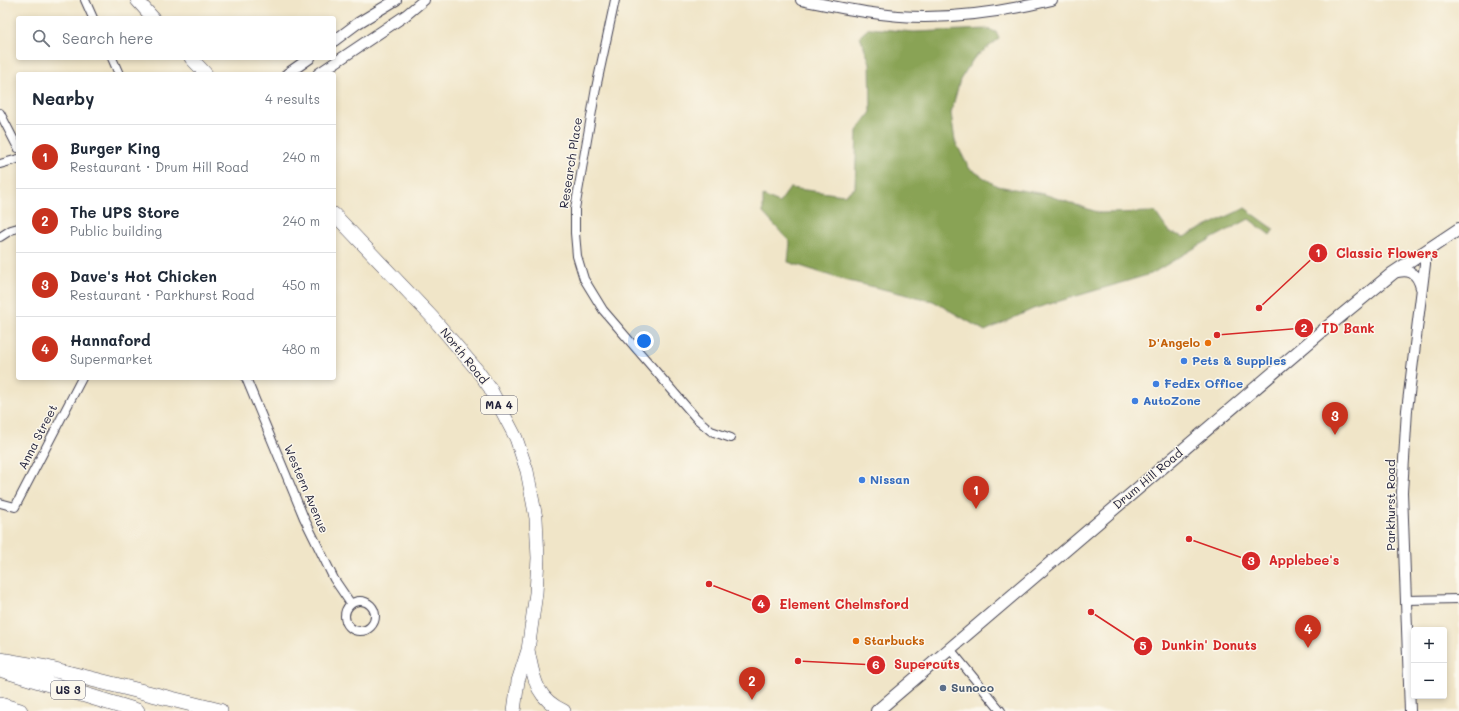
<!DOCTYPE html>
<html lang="en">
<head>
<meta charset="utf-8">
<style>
  :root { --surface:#fff; --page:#f6f6f7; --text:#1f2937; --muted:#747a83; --line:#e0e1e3; --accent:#c8321e }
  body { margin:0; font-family:Mali,sans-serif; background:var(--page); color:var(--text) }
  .controls { position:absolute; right:12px; bottom:12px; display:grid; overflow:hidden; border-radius:4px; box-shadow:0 2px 6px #0003 }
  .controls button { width:36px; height:36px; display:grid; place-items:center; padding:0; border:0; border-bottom:1px solid var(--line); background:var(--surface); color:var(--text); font:20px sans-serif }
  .you { position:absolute; left:644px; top:341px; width:14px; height:14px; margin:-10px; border:3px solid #fff; border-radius:50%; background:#1a73e8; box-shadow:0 0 0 6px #1a73e833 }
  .badge { display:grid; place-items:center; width:26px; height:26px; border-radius:50%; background:var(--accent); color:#fff; font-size:13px; font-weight:700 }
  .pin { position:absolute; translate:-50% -33px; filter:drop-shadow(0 1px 2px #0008) }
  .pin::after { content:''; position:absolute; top:21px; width:14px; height:12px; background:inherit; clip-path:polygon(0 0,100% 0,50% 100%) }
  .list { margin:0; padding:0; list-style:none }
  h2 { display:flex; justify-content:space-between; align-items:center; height:52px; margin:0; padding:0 16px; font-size:17px }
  h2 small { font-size:13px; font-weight:400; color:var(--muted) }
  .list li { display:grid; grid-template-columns:26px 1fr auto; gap:12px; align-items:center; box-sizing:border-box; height:64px; padding:0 16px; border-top:1px solid var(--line) }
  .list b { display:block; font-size:15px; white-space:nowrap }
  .list p { margin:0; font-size:13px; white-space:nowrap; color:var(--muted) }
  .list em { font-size:13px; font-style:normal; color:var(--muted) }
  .icon { flex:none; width:22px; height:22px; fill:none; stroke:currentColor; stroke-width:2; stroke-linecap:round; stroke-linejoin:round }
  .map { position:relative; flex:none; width:1459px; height:711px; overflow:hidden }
  .search { position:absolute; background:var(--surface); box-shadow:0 2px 6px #0003; left:16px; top:16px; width:320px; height:44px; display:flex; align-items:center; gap:10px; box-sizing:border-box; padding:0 14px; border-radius:4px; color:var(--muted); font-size:15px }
  .panel { position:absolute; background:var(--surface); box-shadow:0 2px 6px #0003; left:16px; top:72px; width:320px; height:308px; border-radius:4px }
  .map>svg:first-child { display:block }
</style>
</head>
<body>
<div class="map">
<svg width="1459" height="711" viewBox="0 0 1459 711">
  <rect width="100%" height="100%" fill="#fbf7ec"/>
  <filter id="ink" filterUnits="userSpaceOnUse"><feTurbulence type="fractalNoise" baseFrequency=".025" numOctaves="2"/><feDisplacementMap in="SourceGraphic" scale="8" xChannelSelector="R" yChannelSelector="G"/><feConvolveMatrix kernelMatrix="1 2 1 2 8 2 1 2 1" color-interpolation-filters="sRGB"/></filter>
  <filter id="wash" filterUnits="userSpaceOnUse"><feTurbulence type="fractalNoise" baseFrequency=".012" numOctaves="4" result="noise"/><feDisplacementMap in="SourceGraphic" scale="16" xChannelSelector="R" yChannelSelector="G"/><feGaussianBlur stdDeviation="0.9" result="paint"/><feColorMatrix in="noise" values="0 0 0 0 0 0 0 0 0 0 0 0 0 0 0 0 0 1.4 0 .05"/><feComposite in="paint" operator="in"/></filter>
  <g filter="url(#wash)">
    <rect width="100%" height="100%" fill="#f0e5c8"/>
    <path fill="#89a355" stroke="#566248" d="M869,28L914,32L988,29L996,32L999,39L974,58L960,80L951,113L955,141L969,168L997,186L1044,194L1100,213L1155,212L1169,232L1184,237L1245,208L1274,229L1270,235L1249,219L1198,246L1151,274L1033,309L985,331L933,301L840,279L788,262L790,242L763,213V196L779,203L790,188L844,195L855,188L857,131L871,112L870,63L860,36Z"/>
  </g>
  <g filter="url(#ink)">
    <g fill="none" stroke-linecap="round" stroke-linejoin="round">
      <defs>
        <path id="minor" d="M85,0L93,18
          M615,0L596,88L575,209V233L577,256L584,279L603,310L696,418L711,431L731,438
          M112,58L119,74
          M0,113L18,148
          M0,164L18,159
          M0,237L11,230L18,228
          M246,378L304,518L334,579L351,604
          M0,503L15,507L82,378
          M1406,600L1459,599
          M345 616a15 15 0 1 1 30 0a15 15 0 1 1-30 0Z
          M950,649L1001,711"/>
        <path id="tertiary" d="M801,0C841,8 883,17 925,17C968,17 1011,10 1052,0
          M334,41L358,23L396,0
          M287,74L310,58
          M318,74L406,15L424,0
          M1393,273C1408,269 1417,271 1421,288
          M1410,711L1402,492L1407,410L1425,264V257L1422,253"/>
        <path id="secondary" d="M877,711L1320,333L1393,273L1459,229"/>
        <path id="primary" d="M137,0L153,18
          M191,58L206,74
          M334,214L432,317L477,370L490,388L516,438L527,471L536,518L538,558L536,593L528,650L518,681L514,711
          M528,650C534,678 535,698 564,711"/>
        <path id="motorway" d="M0,660L47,668L220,711
          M0,669L137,711
          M0,705L20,711"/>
      </defs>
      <use href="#minor" stroke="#413f50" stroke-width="10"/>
      <use href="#tertiary" stroke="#413f50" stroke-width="12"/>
      <use href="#secondary" stroke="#413f50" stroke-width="14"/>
      <use href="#primary" stroke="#413f50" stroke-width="14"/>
      <use href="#motorway" stroke="#413f50" stroke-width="16"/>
      <use href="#minor" stroke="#fff" stroke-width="8"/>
      <use href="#tertiary" stroke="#fff" stroke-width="10"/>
      <use href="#secondary" stroke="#fff" stroke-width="12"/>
      <use href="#primary" stroke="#fff" stroke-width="13"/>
      <use href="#motorway" stroke="#fff" stroke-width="15"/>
    </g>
  </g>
  <g fill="#e8710a" stroke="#fbf7ec" stroke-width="1.5">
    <circle cx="1208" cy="343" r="4"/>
    <circle cx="856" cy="641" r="4"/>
  </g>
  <g fill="#3f7fe0" stroke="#fbf7ec" stroke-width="1.5">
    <circle cx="1184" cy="361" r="4"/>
    <circle cx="1156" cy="384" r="4"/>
    <circle cx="1135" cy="401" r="4"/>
    <circle cx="862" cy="480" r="4"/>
  </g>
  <circle fill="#5c6f8a" stroke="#fbf7ec" stroke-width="1.5" cx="943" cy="688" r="4"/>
  <g text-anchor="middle" stroke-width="3" stroke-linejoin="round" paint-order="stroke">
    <g fill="#fbf7ec" stroke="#636270" stroke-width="1">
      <rect x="481" y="396" width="36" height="18" rx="3"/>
      <rect x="51" y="681" width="34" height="18" rx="3"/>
    </g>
    <g font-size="11" font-weight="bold" fill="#22223b">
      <text x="499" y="409">MA 4</text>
      <text x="68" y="694">US 3</text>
    </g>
    <g font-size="12" fill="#22223b" stroke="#fbf7ec">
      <text transform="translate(571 163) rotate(-81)" y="4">Research Place</text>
      <text transform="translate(464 356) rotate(51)" y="4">North Road</text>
      <text transform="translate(38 437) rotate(-63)" y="4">Anna Street</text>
      <text transform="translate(1148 479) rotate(-40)" y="4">Drum Hill Road</text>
      <text transform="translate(306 489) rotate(67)" y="4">Western Avenue</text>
      <text transform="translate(1391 505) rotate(-90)" y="4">Parkhurst Road</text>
    </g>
    <g font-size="12" font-weight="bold" fill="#c56008" stroke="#fbf7ec" text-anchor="end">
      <text x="1200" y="347">D'Angelo</text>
      <text x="864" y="645" text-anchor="start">Starbucks</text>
    </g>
    <g font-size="12" font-weight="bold" fill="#366cbe" stroke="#fbf7ec" text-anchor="start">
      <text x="1192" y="365">Pets &amp; Supplies</text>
      <text x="1164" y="388">FedEx Office</text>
      <text x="1143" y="405">AutoZone</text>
      <text x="870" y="484">Nissan</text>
    </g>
    <g font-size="12" font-weight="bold" fill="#4e5e75" stroke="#fbf7ec" text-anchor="start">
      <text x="951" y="692">Sunoco</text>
    </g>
  </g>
  <path fill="none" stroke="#d62828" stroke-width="1.5" d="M1259 308L1318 253M1217 335L1304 328M1189 539L1251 561M709 584L761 604M1091 612L1143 646M798 661L876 665"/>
  <g fill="#d62828" stroke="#fbf7ec" stroke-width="1.5">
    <circle cx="1259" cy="308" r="4"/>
    <circle cx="1217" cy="335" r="4"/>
    <circle cx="1189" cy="539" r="4"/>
    <circle cx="709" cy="584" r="4"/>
    <circle cx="1091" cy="612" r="4"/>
    <circle cx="798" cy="661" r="4"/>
    <circle cx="1318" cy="253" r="10"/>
    <circle cx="1304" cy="328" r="10"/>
    <circle cx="1251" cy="561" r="10"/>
    <circle cx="761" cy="604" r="10"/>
    <circle cx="1143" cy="646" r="10"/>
    <circle cx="876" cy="665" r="10"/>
  </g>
  <g font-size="12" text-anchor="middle" font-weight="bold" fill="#fff">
    <text x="1318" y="257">1</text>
    <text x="1304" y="332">2</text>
    <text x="1251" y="565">3</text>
    <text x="761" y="608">4</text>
    <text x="1143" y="650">5</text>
    <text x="876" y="669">6</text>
  </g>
  <g font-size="13" text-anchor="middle" font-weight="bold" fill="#d62828" stroke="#fbf7ec" stroke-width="3" stroke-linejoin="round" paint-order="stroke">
    <text x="1387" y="258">Classic Flowers</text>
    <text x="1348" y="333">TD Bank</text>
    <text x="1304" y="565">Applebee's</text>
    <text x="844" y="609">Element Chelmsford</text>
    <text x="1209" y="650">Dunkin' Donuts</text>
    <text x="927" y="669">Supercuts</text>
  </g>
</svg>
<div class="controls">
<button>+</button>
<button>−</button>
</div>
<div class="you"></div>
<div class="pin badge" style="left:976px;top:509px">1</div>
<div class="pin badge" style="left:752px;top:700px">2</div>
<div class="pin badge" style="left:1335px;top:435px">3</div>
<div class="pin badge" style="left:1308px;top:648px">4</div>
<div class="search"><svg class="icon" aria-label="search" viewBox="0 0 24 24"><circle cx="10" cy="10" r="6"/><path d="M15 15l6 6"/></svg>Search here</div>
<section class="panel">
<h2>Nearby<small>4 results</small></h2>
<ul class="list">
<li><span class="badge">1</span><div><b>Burger King</b><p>Restaurant · Drum Hill Road</p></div><em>240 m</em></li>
<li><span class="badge">2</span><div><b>The UPS Store</b><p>Public building</p></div><em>240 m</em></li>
<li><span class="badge">3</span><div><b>Dave's Hot Chicken</b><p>Restaurant · Parkhurst Road</p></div><em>450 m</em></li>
<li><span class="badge">4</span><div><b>Hannaford</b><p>Supermarket</p></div><em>480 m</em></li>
</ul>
</section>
</div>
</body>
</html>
